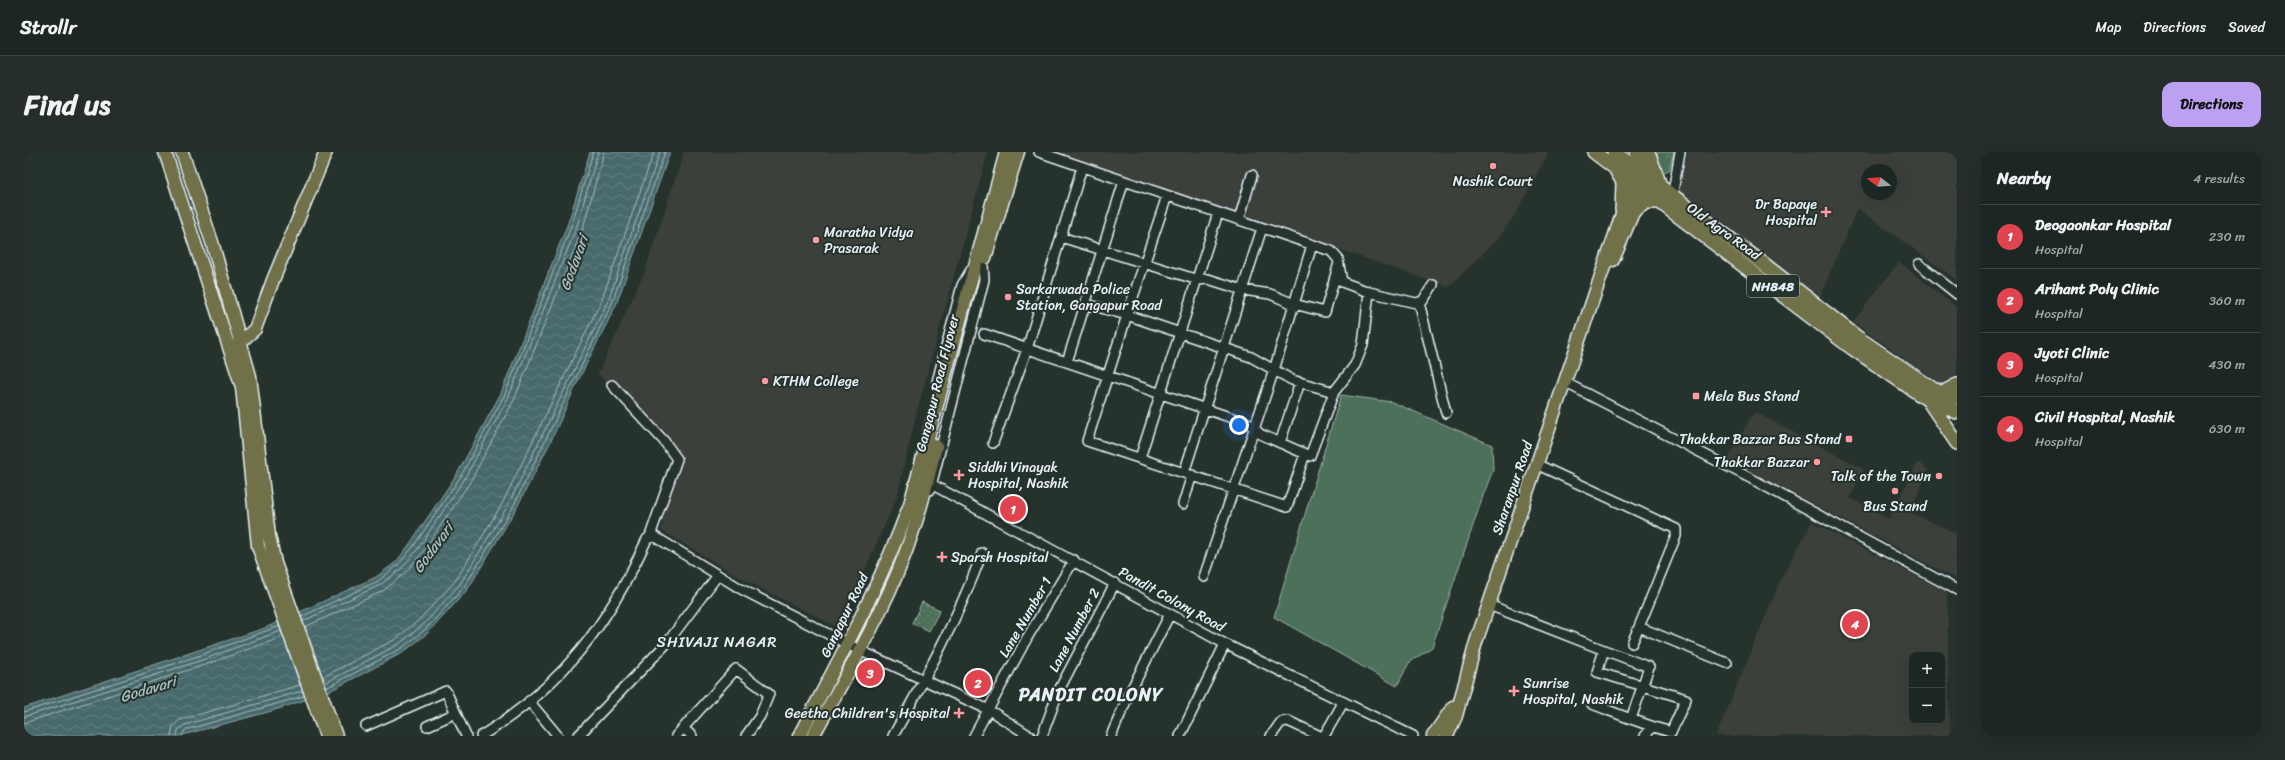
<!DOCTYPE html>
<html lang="en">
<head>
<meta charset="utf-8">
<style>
  :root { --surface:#1c2622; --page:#252e2a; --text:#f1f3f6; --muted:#a0a5a5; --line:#3a4340; --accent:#bca0f2 }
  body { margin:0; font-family:Sriracha,sans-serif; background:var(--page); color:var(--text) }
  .controls { position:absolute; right:12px; bottom:12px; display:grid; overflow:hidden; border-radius:8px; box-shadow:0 4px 16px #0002 }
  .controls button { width:36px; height:36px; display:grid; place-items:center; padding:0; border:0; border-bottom:1px solid var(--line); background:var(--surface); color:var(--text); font:20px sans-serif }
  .compass { position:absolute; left:1837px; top:12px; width:36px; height:36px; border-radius:50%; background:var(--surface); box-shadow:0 4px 16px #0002; rotate:287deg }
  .you { position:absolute; left:1215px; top:273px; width:14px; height:14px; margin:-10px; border:3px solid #fff; border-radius:50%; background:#1a73e8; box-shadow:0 0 0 6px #1a73e833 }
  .badge { display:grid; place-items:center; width:26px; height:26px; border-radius:50%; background:var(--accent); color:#fff; font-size:13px; font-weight:700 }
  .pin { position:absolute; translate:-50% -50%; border:2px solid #fff; box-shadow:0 1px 4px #0006 }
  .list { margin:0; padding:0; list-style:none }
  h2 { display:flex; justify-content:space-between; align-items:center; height:52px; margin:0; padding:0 16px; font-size:17px }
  h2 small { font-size:13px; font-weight:400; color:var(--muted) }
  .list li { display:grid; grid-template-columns:26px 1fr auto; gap:12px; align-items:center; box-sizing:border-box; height:64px; padding:0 16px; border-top:1px solid var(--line) }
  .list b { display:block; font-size:15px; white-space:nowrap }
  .list p { margin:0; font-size:13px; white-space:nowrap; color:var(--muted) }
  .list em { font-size:13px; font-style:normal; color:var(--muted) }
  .map { position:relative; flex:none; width:1933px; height:584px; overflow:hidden; border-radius:12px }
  header { display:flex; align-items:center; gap:24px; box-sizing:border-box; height:56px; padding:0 20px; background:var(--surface); border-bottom:1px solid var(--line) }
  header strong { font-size:19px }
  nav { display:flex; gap:22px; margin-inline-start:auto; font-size:14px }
  .intro { display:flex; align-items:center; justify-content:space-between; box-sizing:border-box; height:96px; padding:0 24px }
  h1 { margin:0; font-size:28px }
  .button { padding:10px 18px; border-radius:12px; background:var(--accent); color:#111; font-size:14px; font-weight:700 }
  main { display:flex; gap:24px; padding:0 24px }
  aside { flex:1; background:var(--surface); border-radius:12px; box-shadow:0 4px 16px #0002 }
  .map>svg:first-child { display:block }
</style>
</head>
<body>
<header>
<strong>Strollr</strong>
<nav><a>Map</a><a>Directions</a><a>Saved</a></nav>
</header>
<div class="intro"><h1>Find us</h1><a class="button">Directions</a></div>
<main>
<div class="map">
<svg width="1933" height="584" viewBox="0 0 1933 584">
  <defs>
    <pattern id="grass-dots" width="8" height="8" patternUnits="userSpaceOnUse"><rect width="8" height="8" fill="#4e705a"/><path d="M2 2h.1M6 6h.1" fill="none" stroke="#688572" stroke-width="1.8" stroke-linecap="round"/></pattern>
    <pattern id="park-crowns" width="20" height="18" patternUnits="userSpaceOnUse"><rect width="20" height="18" fill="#4e705a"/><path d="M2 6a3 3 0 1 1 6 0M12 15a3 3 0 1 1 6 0" fill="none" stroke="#688572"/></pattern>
    <pattern id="water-waves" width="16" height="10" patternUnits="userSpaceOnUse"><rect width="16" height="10" fill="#486b6d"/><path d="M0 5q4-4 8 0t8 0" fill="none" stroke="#628183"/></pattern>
  </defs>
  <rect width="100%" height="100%" fill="#26332d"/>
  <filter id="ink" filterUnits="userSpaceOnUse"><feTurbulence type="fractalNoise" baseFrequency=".025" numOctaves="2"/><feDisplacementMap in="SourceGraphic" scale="8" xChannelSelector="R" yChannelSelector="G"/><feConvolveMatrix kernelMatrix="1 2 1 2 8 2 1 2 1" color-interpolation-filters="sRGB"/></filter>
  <g filter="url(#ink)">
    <path fill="#3b403a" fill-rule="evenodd" d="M660,0H964L893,259L873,345L815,476L715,425L637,378L655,305L574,222L621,119Z
      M1034,0H1525L1492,61L1474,87L1424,135Z
      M1663,0H1933V128L1833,56L1796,145L1654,40ZM1843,18H1867V42H1843Z
      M1875,110L1933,156V222L1917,232L1829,170Z
      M1730,260L1840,317L1826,346L1865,367L1894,310L1904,318L1886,360L1933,382L1932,427L1704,307Z
      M1788,370L1923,440L1926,584H1692L1756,429ZM1888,503H1918V569H1888Z"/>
    <path fill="url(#grass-dots)" stroke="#9bb0a9" d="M898,450L916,458L905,479L888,471Z"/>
    <path fill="url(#park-crowns)" stroke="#9bb0a9" d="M1633,0H1650L1645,18L1640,20L1636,17Z"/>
    <path fill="#4e705a" stroke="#9bb0a9" d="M1317,243L1368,250L1468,293L1469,318L1460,341L1408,495L1385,511L1373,534L1250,465Z"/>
    <path fill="url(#water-waves)" stroke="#88a1a5" d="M566,0H646L592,153L554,229L526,291L491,359L444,437L406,479L380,500L302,541L248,559L155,584H0V556L241,476L352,425L372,410L385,393L433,322L477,241L544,71Z"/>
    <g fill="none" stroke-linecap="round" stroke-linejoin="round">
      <path stroke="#a8bbc0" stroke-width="1" d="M277,465L354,429L374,413L389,395L437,324L481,242L548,72L569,0
        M279,469L356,433L377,417L393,398L441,326L485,244L553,74L574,0
        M281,475L359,439L381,421L398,401L446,330L491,246L559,76L580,0
        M299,525L372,487L395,468L432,428L478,352L578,147L630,0
        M301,531L375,492L400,472L436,432L483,355L584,149L636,0
        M302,536L378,496L403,476L440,435L488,357L588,151L641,0
        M0,560L177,503L255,474
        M0,565L178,508L257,479
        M0,571L180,513L259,485
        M147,584L149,574L156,568L276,533
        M153,584L154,578L160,573L278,539
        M158,584L161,578L280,544"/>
      <defs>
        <path id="minor" d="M1015,0L1307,99L1314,107L1318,130L1345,140L1392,151L1398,150L1409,133
          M1143,44L1103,163L1227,205L1268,228L1310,240
          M1648,45L1656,0
          M1215,68L1228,23
          M1037,85L1174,128L1184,127L1219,138L1246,142L1270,152L1301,160L1314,114
          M1895,112L1933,142
          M1395,150L1422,261
          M1062,152L1103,163L1063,289L1263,355L1281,302
          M960,182L1226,272L1236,282L1286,304L1310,240L1331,213L1339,193L1345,140
          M1043,210L1100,29
          M913,230L938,133L947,118
          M1542,231L1726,326L1933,438
          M588,233L640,289L653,307L626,384
          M969,291L1003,197L1058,15
          M1256,291L1276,230
          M1116,306L1194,61
          M1512,312L1652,377V384L1615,475L1703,511
          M1160,321L1238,76
          M909,333L1201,492L1389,584
          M906,338L960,128L959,113
          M1159,352L1168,323
          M1180,425L1250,218L1288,93
          M1465,453L1580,498
          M1608,491L1615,475
          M505,549L534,584
          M1568,552C1594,562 1620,573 1647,580L1662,547L1573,520L1580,498L1625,515L1607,567
          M342,574L422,539L442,584
          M403,574L432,561
          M659,576L668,584
          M457,584C538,534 584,473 623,387L630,384L717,437L835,498L965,558L1006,584
          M554,584L643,491L694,423
          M652,584L712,517L745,542L736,564L722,584
          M869,584C902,525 935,464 958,401
          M950,584L1003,486L1050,408
          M1018,584L1035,538L1091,431
          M1087,584L1106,540L1146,462
          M1156,584L1201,492
          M1247,584L1257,570L1264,569L1296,584
          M1300,584L1319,551
          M1621,584L1628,575"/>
        <path id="major" d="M141,0L218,235L234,394L302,584
          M158,0L188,90L226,224L245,384L251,411L312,584
          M961,106L994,0
          M1589,108L1619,37L1624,0
          M212,194L231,177L249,128L302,0
          M775,584C815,508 857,432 886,352L982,0
          M789,584C825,517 866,451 889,379C899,351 905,322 912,294
          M1409,584L1429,555
          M1423,584L1432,564L1452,490L1609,30L1613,0"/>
        <path id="highway" d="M1570,0L1828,196L1904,248L1933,260
          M1590,0L1741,113L1834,186L1909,237L1933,246
          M1624,0L1637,36
          M1592,18L1599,30L1598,58
          M1608,60L1622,50H1634
          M1918,241L1933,233
          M1906,251L1933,291"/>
      </defs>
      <use href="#minor" stroke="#e8f1f8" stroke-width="12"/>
      <use href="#major" stroke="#e8f1f8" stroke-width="15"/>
      <use href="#highway" stroke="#e8f1f8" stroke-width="16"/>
      <use href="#minor" stroke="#26332d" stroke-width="9"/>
      <use href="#major" stroke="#70704a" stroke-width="12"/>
      <use href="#highway" stroke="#70704a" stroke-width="13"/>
    </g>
  </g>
  <g fill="#ff9aa2" stroke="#26332d" stroke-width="1.5">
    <circle cx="1469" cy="14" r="4"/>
    <path d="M1800 54h4v4h4v4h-4v4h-4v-4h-4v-4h4z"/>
    <circle cx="792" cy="88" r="4"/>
    <circle cx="984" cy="145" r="4"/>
    <circle cx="741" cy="229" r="4"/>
    <rect x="1668" y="240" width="8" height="8" rx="2"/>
    <rect x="1821" y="283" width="8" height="8" rx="2"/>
    <circle cx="1793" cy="310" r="4"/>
    <path d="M933 317h4v4h4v4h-4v4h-4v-4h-4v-4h4z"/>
    <circle cx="1915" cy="324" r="4"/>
    <circle cx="1871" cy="339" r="4"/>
    <path d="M916 399h4v4h4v4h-4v4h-4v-4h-4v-4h4z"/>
    <path d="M1488 533h4v4h4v4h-4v4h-4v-4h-4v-4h4z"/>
    <path d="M933 555h4v4h4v4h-4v4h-4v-4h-4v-4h4z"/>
  </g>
  <g text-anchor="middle" stroke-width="4" stroke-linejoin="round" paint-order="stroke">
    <rect fill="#26332d" stroke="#aeb8bb" stroke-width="1" x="1723" y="123" width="52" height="22" rx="3"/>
    <g font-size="13" font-weight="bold" fill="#e8f1f8">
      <text x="1749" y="139">NH848</text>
    </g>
    <g font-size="14" fill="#e8f1f8" stroke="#26332d" text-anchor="start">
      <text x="1469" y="34" text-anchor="middle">Nashik Court</text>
      <text x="1793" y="57" text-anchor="end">Dr Bapaye<tspan x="1793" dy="16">Hospital</tspan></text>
      <text x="800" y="85">Maratha Vidya<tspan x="800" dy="16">Prasarak</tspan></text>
      <text x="992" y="142">Sarkarwada Police<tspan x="992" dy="16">Station, Gangapur Road</tspan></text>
      <text x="749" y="234">KTHM College</text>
      <text x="1680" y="249">Mela Bus Stand</text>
      <text x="1817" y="292" text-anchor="end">Thakkar Bazzar Bus Stand</text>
      <text x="1785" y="315" text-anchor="end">Thakkar Bazzar</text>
      <text x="944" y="320">Siddhi Vinayak<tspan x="944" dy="16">Hospital, Nashik</tspan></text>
      <text x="1907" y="329" text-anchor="end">Talk of the Town</text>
      <text x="1871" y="359" text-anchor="middle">Bus Stand</text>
      <text x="927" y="410">Sparsh Hospital</text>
      <text x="1499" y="536">Sunrise<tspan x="1499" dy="16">Hospital, Nashik</tspan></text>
      <text x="926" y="566" text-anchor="end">Geetha Children's Hospital</text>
    </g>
    <g font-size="14" fill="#e8f1f8" stroke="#26332d">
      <text transform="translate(1700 79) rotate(36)" y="5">Old Agra Road</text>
      <text transform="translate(913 231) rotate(-76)" y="5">Gangapur Road Flyover</text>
      <text transform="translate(1488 336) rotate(-71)" y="5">Sharanpur Road</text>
      <text transform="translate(1148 447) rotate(29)" y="5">Pandit Colony Road</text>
      <text transform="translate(820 463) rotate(-64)" y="5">Gangapur Road</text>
      <text transform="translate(1001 465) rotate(-60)" y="5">Lane Number 1</text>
      <text transform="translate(1050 478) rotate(-62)" y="5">Lane Number 2</text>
    </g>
    <g font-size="15" font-style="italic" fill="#a8bbc0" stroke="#26332d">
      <text transform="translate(550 111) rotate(-70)" y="5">Godavari</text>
      <text transform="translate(409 396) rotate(-54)" y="5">Godavari</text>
      <text transform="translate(124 537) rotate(-17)" y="5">Godavari</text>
    </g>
    <g font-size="15" letter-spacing="1" fill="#e8f1f8" stroke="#26332d">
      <text x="693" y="495">SHIVAJI NAGAR</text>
    </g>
    <g font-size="18" font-weight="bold" letter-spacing="1" fill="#e8f1f8" stroke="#26332d">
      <text x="1067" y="549">PANDIT COLONY</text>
    </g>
  </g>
</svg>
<div class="controls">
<button>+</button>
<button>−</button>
</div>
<svg class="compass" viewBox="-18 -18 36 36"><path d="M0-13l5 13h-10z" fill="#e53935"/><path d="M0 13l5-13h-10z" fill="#a0a5a5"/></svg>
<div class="you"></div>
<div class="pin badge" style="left:989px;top:357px;background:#e0444e">1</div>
<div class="pin badge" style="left:954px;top:531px;background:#e0444e">2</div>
<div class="pin badge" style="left:846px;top:521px;background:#e0444e">3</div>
<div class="pin badge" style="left:1831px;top:472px;background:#e0444e">4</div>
</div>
<aside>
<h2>Nearby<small>4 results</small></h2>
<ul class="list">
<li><span class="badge" style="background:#e0444e">1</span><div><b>Deogaonkar Hospital</b><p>Hospital</p></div><em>230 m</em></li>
<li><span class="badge" style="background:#e0444e">2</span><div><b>Arihant Poly Clinic</b><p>Hospital</p></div><em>360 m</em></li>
<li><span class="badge" style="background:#e0444e">3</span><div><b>Jyoti Clinic</b><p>Hospital</p></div><em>430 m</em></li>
<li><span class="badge" style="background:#e0444e">4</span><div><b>Civil Hospital, Nashik</b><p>Hospital</p></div><em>630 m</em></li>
</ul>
</aside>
</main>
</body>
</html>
